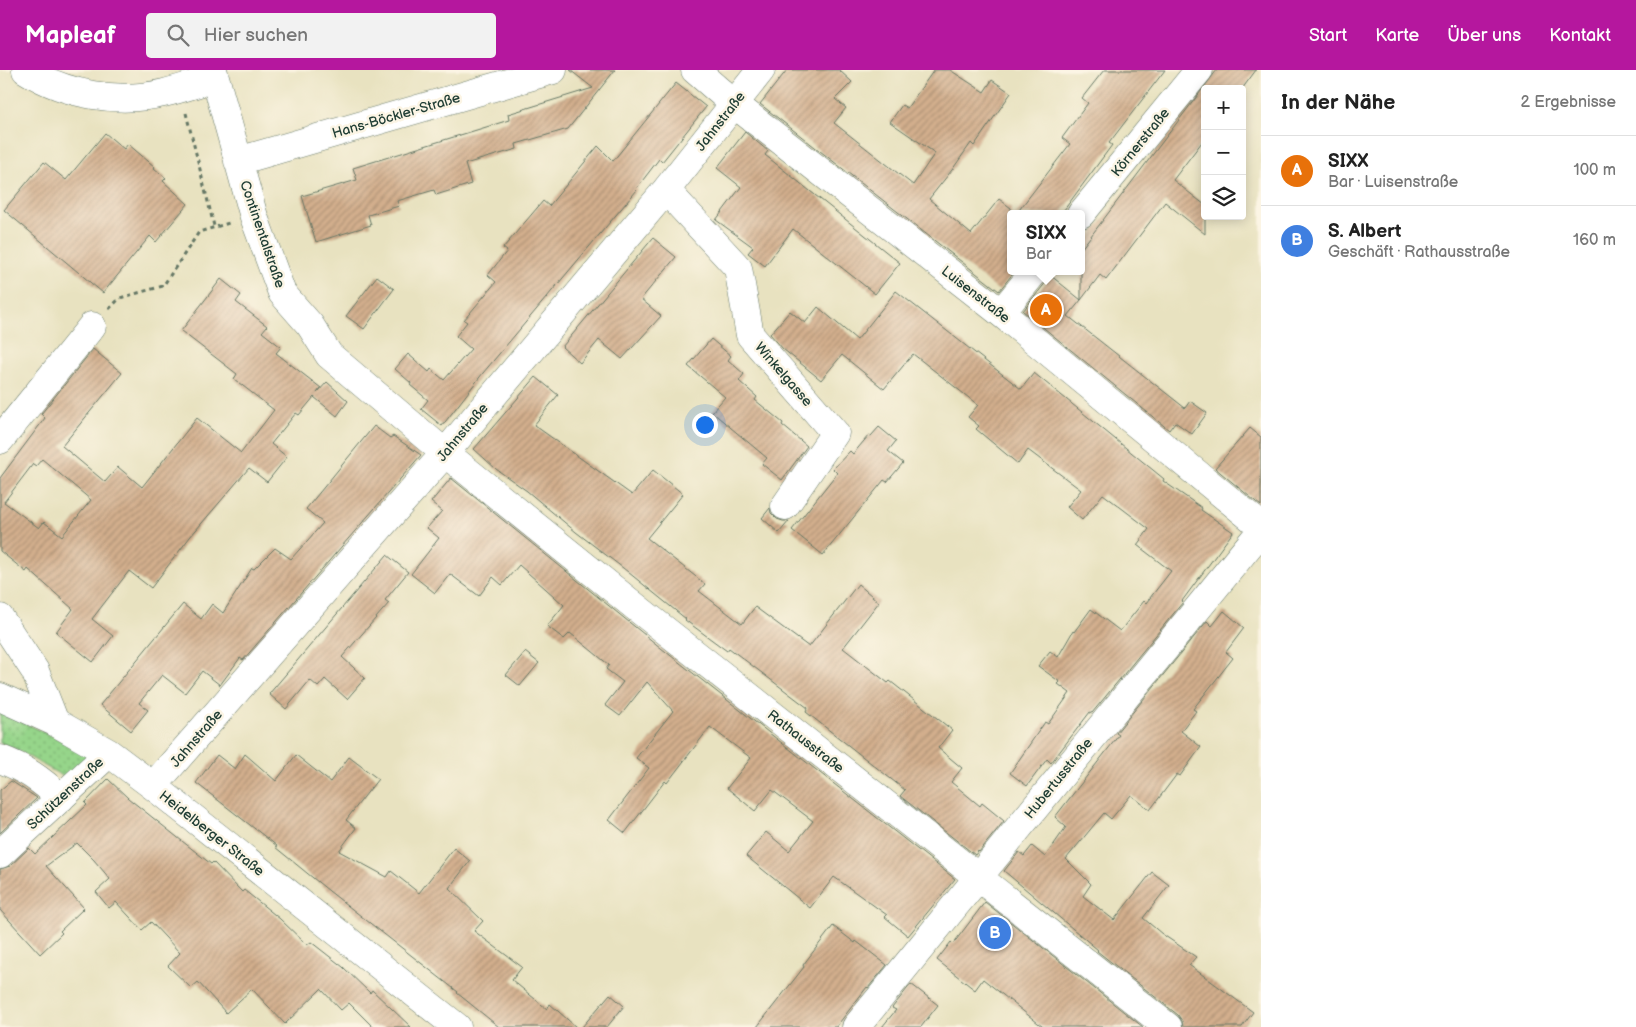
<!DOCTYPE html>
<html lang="de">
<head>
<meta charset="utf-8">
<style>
  :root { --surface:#fff; --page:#f2f2f2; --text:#222; --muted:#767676; --line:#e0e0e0; --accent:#b5179e }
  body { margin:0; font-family:"Balsamiq Sans",sans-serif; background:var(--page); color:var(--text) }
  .controls { position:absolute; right:15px; top:15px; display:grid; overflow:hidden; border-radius:5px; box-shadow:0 2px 12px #0003 }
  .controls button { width:45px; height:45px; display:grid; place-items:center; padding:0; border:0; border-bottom:1px solid var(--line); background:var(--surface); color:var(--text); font:25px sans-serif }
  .you { position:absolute; left:704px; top:354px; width:18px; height:18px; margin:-12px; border:4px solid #fff; border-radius:50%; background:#1a73e8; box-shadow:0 0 0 8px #1a73e833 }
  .badge { display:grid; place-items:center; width:32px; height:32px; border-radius:50%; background:var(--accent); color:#fff; font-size:16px; font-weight:700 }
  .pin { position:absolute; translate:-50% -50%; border:2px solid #fff; box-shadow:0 1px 5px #0006 }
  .popup { position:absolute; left:1007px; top:140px; width:78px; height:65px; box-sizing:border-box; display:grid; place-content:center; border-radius:5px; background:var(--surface); filter:drop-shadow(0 1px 4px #0005); font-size:16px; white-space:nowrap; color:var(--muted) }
  .popup b { font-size:19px; color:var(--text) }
  .popup::after { content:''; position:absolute; left:50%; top:100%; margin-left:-10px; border:10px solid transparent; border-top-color:var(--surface) }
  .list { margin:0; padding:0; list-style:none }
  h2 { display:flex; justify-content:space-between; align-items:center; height:65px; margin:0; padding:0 20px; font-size:21px }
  h2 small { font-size:16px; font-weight:400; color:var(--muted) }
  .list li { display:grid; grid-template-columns:32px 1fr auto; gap:15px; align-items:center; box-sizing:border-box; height:70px; padding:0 20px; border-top:1px solid var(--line) }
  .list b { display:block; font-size:19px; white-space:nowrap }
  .list p { margin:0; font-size:16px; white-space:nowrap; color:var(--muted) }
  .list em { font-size:16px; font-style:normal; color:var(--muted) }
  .icon { flex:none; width:28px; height:28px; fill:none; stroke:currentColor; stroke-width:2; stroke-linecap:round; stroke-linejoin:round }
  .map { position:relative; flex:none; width:1261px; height:957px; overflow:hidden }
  header { display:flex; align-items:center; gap:30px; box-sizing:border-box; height:70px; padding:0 25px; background:var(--accent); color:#fff }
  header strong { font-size:24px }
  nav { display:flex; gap:28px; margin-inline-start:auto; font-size:18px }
  .search { width:350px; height:45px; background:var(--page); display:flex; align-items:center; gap:12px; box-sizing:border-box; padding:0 18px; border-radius:5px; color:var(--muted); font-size:19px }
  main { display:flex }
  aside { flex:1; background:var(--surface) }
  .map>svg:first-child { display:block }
</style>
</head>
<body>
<header>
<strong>Mapleaf</strong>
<div class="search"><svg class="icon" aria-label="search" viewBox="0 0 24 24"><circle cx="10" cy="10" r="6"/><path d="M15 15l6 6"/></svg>Hier suchen</div>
<nav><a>Start</a><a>Karte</a><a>Über uns</a><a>Kontakt</a></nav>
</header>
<main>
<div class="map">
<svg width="1261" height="957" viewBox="0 0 1261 957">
  <defs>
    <pattern id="grass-dots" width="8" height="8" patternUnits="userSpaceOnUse" patternTransform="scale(1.25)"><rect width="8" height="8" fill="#96d58a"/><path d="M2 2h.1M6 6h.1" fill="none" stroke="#7aae72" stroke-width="1.8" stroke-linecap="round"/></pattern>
    <pattern id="building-hatch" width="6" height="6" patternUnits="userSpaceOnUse" patternTransform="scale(1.25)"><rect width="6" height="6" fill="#d3af8d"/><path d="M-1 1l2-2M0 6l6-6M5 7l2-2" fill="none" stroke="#ab9074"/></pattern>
  </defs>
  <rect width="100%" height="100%" fill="#fcf5e5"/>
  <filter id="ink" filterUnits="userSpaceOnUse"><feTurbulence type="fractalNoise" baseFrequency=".02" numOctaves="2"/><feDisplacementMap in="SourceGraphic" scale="10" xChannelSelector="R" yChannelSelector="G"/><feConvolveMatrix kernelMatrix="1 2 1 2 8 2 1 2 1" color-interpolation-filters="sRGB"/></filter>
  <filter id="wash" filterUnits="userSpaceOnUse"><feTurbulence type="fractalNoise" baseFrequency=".0096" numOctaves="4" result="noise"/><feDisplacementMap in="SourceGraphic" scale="20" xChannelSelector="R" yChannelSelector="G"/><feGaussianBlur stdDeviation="1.12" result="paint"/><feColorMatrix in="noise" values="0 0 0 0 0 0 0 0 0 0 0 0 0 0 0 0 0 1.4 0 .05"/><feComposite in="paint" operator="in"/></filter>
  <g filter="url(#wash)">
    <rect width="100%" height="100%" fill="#e8e2c0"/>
    <path fill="url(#grass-dots)" stroke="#5a895f" d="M0,642L8,645L90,684L66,708L12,677L0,673Z"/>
    <g id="blocks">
      <path fill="url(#building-hatch)" fill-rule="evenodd" d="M570,0H615L568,59L516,74L517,79L465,94L471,114L436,125L434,120L397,131L399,136L368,145L371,155L316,172L302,126L357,110L353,98L509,50L508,44L593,18Z
        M787,0H839L852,12L835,29L846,38L834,53L913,115L935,83L890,52L902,35L907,38L934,0H950L984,22L992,10L1011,23L974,76L971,73L952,100L929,129L971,164L999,129L1011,138V201H1015L999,221L760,34Z
        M1104,0H1165L1109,73L1112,75L1061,144H1016L1070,74L1062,68L1088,33L1082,28Z
        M1217,0H1256L1242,19H1205V68L1173,110L1205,135V164L1165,132L1106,210L1100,205L1081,230V179Z
        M676,13L706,37L662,92L659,89L636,119L637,120L483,303L442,356L421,339L428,330L410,315L411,313L395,299L408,284L429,302L431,299L444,310L471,279L456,266L467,252L464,250L496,212L488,205L507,181L503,178L543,131L549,136L598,76L613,91Z
        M745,62L768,81L765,85L900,193L875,224L793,159L765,196L748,183L753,177L716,150L741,117L717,98Z
        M105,63L124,79L128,74L155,97L154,98L166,108L163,111L188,134L156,172L150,166L103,223L4,140L44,92L66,110Z
        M653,168L676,187L641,229L661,246L622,289L599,270L580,293L562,277Z
        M1050,205L1081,230L1068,246L1185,338L1190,331L1207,343L1192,364L1175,352L1169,360L1023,241L1047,211Z
        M377,206L394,219L364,259L346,246Z
        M221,209L241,225L236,232L267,256L262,262L281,277L276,283L321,318L317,323L327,312L348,331L337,346L314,327L299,345L296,343L271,374L287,387L267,412L249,398L190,467L151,518L129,501L92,549L113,566L93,592L56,562L73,539L28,499L26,502L0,481V408L45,348L41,344L93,279L122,303L62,376L105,412L118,397L142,417L197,348L241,383L274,340L234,309L237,304L181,261ZM42,389L91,430L62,466L44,452L39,458L4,432L33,394L36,396Z
        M896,221L1021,319L1034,303L1164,409L1163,411L1202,438L1201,440L1233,462L1182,531L1183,532L1092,643L1090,642L1051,693L1047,689L1027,716L1010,703L1045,652L1048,654L1070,623L1058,614L1060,612L1038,596L1050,581L1058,587L1073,561L1074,562L1091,539L1120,561L1144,531L1146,533L1171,501L1137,475L1149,459L1103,424L1082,450L1067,437L1081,420L1028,380L1018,394L976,359L979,356L968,347L978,335L913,284L884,319L842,285L821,310L783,279L770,264L790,241L805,253L818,237L857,270Z
        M711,269L731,286L728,290L744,304L739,311L757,327L755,330L783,353L782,355L807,376L782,410L762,394L767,388L712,342L725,327L688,296Z
        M536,307L558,325L534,355L632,425L653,400L683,424L647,468L705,514L699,521L742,554L755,537L809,577L858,514L879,532L843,578L888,613L890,611L952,660L938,678L962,698L951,712L980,736L982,733L1004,751L979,782L978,781L975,785L900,726L905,720L806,642L808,638L729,578L727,581L685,550L686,549L623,498L576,462L527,421L496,399L474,379Z
        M374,356L390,368L393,366L421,385L243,590L240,588L220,615L202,601L185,623L162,605L139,633L148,640L131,661L100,635L183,534L201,549L212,534L223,543L252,498L254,499L275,478L291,489L323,453L306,439Z
        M879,357L896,371L888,381L903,393L887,412L884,410L823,485L792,460L837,403L833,399L850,381L853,384L869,365L871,366Z
        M1250,358L1261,367V436L1215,398Z
        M451,408L661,578L955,809L908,866L885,847L887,845L834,807L810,838L746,786L766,762L789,781L813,751L772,720L755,741L727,718L751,688L710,657L667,713L665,711L625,763L609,750L649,698L636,688L673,641L647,612L620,646L605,635L623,612L606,599L609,595L570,563L564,569L547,556L564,535L519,495L502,515L493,507L479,526L450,504L435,523L411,504L439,468L427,458L442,441L431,432Z
        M770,438L771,443L777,449L783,451H789L779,463L762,448Z
        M387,485L408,502L385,530L389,533L342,587L365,608L347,629L325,609L318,617L310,610L286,639L269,624Z
        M1224,541L1244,558L1226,582L1233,588L1193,639L1196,641L1181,661L1201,677L1180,706L1177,704L1150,740L1131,725L1111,749L1104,743L1066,789L1091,814L1083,826L1114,850L1152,802L1169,815L1143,848L1162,864L1196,887L1189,895L1253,942L1242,957H1183L1182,951L1178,945L1097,881L1098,880L1004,801L1019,782L1024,786L1032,776L1045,787L1066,757L1055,747L1119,665L1116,663L1207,551L1212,556Z
        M525,582L539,593L520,616L506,605Z
        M245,684L276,711L296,685L330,712L349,687L378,709L346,750L356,758L339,781L387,807L391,801L419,823L454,778L470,791L449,818L483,851L474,861L522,897L512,910L547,939L550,934L576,957H499L457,923L458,922L329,821L275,777L277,776L196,713L217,685L235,699Z
        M108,709L128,728L182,771L211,794L213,792L242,822L244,820L280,849L307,875L311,872L343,897L370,923L372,920L411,957H373L349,933L341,940L321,919L285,954L252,919L226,943L198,912L191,918L168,896L180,883L151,852L142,860L116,832L109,838L96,822L110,809L94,790L77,773L46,796L84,838L60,861L62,863L40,884L0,840V799L10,796L29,778L35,784L87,735L85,733Z
        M11,711L37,728L0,763V720Z
        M985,832L1143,957H1043L983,909L975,920L937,890L951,872L953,874Z
        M833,856L855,873L856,871L887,895L868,918L867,917L836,957H757L804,897L803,895Z
        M911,914L938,935L921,957H882L896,940L892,938Z
        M610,924L624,936L607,957H582Z"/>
    </g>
  </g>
  <g filter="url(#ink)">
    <use href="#blocks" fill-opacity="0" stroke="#657765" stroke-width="1"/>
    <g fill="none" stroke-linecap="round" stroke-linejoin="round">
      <defs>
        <path id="minor" d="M26,0C66,25 118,34 164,23C181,19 198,13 215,8
          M213,0L254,147L282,223L310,255L329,285L445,383L637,538L1168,957
          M695,0L733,33L1001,243L1261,456
          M238,91L553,0
          M666,120L738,198L750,265L835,363L785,436
          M1081,144L1199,0
          M1001,243L1035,201
          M0,370L92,256
          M0,548L35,601L55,652
          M0,627L55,652L109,683L153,716L457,957
          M0,689C25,698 41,710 61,728
          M153,716L445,383L666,120L761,0
          M0,784L109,683
          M856,957L1261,461"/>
      </defs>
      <use href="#minor" stroke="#657765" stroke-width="29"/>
      <path stroke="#657765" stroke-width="3" stroke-dasharray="4 4" stroke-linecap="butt" d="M186,43L214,156
        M109,239L120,228L163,216L199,162L229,153"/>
      <use href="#minor" stroke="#fff" stroke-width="28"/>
    </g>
  </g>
  <g text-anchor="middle" stroke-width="5" stroke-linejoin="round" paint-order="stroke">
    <g font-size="14" fill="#1f3d34" stroke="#fcf5e5">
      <text transform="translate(396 45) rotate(-16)" y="5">Hans-Böckler-Straße</text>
      <text transform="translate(720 51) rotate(-52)" y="5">Jahnstraße</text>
      <text transform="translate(1140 72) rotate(-51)" y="5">Körnerstraße</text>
      <text transform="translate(263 164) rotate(71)" y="5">Continentalstraße</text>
      <text transform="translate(976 224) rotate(38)" y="5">Luisenstraße</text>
      <text transform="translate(784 304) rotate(49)" y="5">Winkelgasse</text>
      <text transform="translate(462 362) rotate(-50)" y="5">Jahnstraße</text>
      <text transform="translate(196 668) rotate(-49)" y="5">Jahnstraße</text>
      <text transform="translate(806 671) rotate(38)" y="5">Rathausstraße</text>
      <text transform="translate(1058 708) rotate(-51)" y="5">Hubertusstraße</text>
      <text transform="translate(65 723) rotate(-43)" y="5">Schützenstraße</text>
      <text transform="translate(212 763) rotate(38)" y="5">Heidelberger Straße</text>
    </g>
  </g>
</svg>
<div class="controls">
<button>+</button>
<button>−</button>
<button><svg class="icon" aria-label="layers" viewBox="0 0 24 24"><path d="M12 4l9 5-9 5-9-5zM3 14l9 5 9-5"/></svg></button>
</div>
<div class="you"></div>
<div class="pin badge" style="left:1046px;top:240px;background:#e8710a">A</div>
<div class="popup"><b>SIXX</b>Bar</div>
<div class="pin badge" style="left:995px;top:863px;background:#3f7fe0">B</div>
</div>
<aside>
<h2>In der Nähe<small>2 Ergebnisse</small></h2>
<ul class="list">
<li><span class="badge" style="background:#e8710a">A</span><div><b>SIXX</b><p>Bar · Luisenstraße</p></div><em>100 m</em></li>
<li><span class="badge" style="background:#3f7fe0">B</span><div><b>S. Albert</b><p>Geschäft · Rathausstraße</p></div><em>160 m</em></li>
</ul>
</aside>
</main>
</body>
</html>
